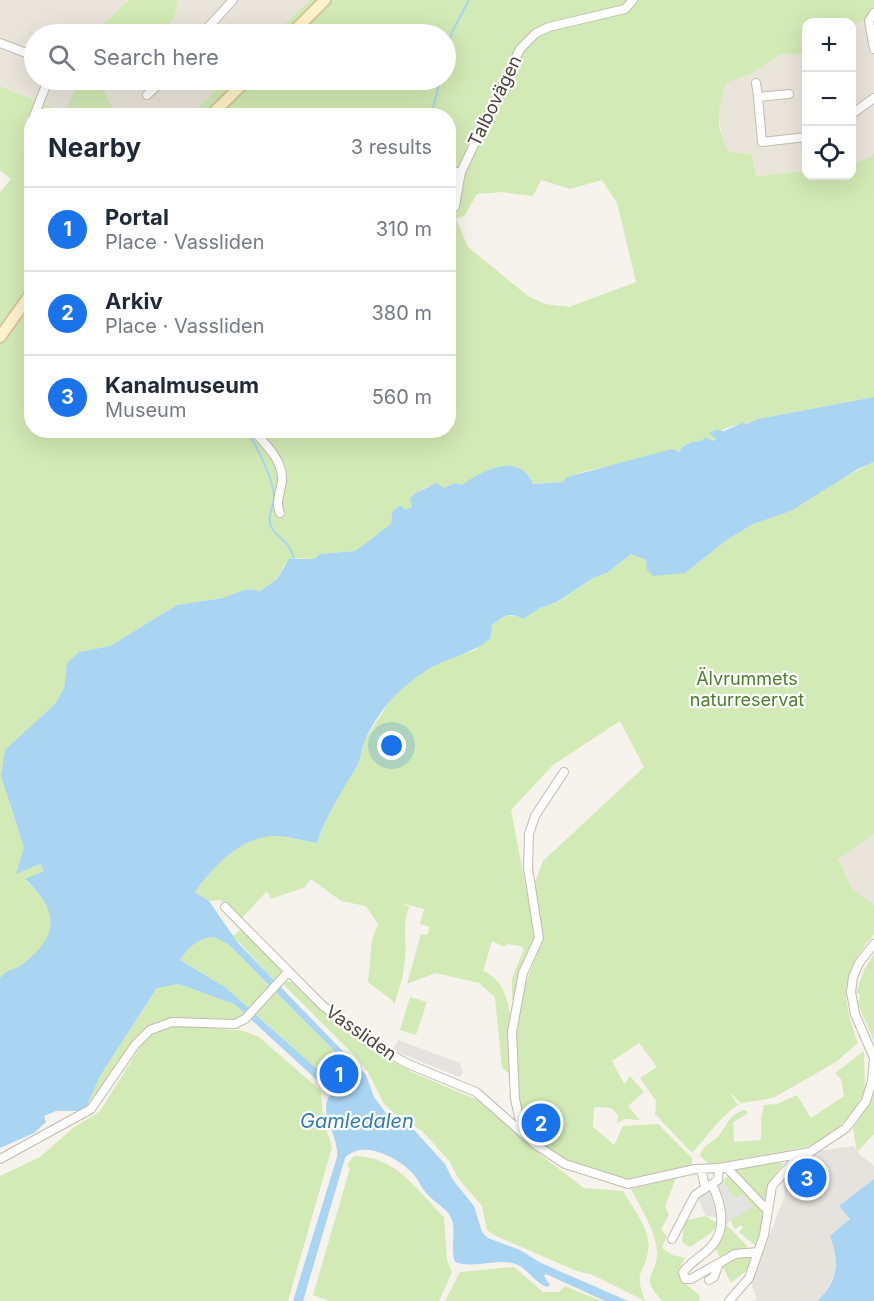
<!DOCTYPE html>
<html lang="en">
<head>
<meta charset="utf-8">
<style>
  :root { --surface:#fff; --page:#f6f6f7; --text:#1f2937; --muted:#747a83; --line:#e0e1e3; --accent:#1a73e8 }
  body { margin:0; font-family:Inter,sans-serif; background:var(--page); color:var(--text) }
  .controls { position:absolute; right:18px; top:18px; display:grid; overflow:hidden; border-radius:12px; box-shadow:0 6px 24px #0002 }
  .controls button { width:54px; height:54px; display:grid; place-items:center; padding:0; border:0; border-bottom:2px solid var(--line); background:var(--surface); color:var(--text); font:30px sans-serif }
  .you { position:absolute; left:392px; top:746px; width:21px; height:21px; margin:-15px; border:4px solid #fff; border-radius:50%; background:#1a73e8; box-shadow:0 0 0 9px #1a73e833 }
  .badge { display:grid; place-items:center; width:39px; height:39px; border-radius:50%; background:var(--accent); color:#fff; font-size:20px; font-weight:700 }
  .pin { position:absolute; translate:-50% -50%; border:3px solid #fff; box-shadow:0 2px 6px #0006 }
  .list { margin:0; padding:0; list-style:none }
  h2 { display:flex; justify-content:space-between; align-items:center; height:78px; margin:0; padding:0 24px; font-size:26px }
  h2 small { font-size:20px; font-weight:400; color:var(--muted) }
  .list li { display:grid; grid-template-columns:39px 1fr auto; gap:18px; align-items:center; box-sizing:border-box; height:84px; padding:0 24px; border-top:2px solid var(--line) }
  .list b { display:block; font-size:22px; white-space:nowrap }
  .list p { margin:0; font-size:20px; white-space:nowrap; color:var(--muted) }
  .list em { font-size:20px; font-style:normal; color:var(--muted) }
  .icon { flex:none; width:33px; height:33px; fill:none; stroke:currentColor; stroke-width:2; stroke-linecap:round; stroke-linejoin:round }
  .map { position:relative; flex:none; width:874px; height:1301px; overflow:hidden }
  .search { position:absolute; background:var(--surface); box-shadow:0 6px 24px #0002; left:24px; top:24px; width:432px; height:66px; display:flex; align-items:center; gap:15px; box-sizing:border-box; padding:0 21px; border-radius:33px; color:var(--muted); font-size:22px }
  .panel { position:absolute; background:var(--surface); box-shadow:0 6px 24px #0002; left:24px; top:108px; width:432px; height:330px; border-radius:24px }
  .map>svg:first-child { display:block }
</style>
</head>
<body>
<div class="map">
<svg width="874" height="1301" viewBox="0 0 874 1301">
  <rect width="100%" height="100%" fill="#f6f3ec"/>
  <path fill="#eae5da" d="M0,0H129L98,29L96,34H34V80H81L65,112L0,86Z
    M178,0H310L274,34H142L164,27L173,20Z
    M874,17V152L870,157L852,164V26Z
    M781,54H806V171L756,176L729,152L723,142L717,106L725,83L751,74Z
    M99,80H226L191,116L116,115Z
    M874,834V905L851,888L836,859Z"/>
  <path fill="#e6e2dd" d="M854,1146L857,1152L874,1166V1179L840,1206L850,1219L837,1254L834,1275L826,1291L817,1301H753L757,1298L751,1284L785,1195L783,1178L801,1157L824,1150Z"/>
  <path fill="#d2eab5" fill-rule="evenodd" d="M129,0H178C176,6 176,13 173,19C163,39 115,35 96,34L98,29Z
    M310,0H874V17L852,26V22H806V54H781L751,74L726,83C717,108 715,128 729,152L751,154L756,176L806,171V176H852V164L870,157L874,152V397L758,419L747,424C738,422 719,430 713,436L716,440L713,441L705,437L702,441L691,442L681,448L680,452L672,449C647,463 578,466 563,482L533,484C521,451 483,471 462,485L455,483L444,488L428,486L414,494L412,506L405,511L399,506L392,512L391,524L355,551L320,554L314,559L294,558L284,565L277,579L260,591L247,589L223,598L177,605L110,646L79,652L67,663L64,688L56,703L5,751L10,805L24,848L17,873L40,864L45,871L25,880C59,911 62,934 23,964C15,970 6,969 0,978V192L11,179L0,170V86L64,112L81,80H99L116,115L32,116V430H448V116L191,115L226,80H446V34H274ZM541,180L570,189L602,180L617,203L636,282L569,307L545,304L528,296L468,247L456,219L464,216L477,194L501,192L533,196Z
    M874,462V834L838,859L851,888L874,905V934C841,974 840,994 858,1043L836,1062L773,1098L741,1103L729,1092L738,1105C719,1117 708,1136 692,1153L655,1114L656,1101L640,1078L657,1067L639,1043L612,1061L624,1084L630,1076L644,1092L628,1106L640,1120L625,1119L617,1123L618,1115L611,1108L594,1107L593,1127L614,1145L623,1126L658,1124L692,1158V1165L647,1178L627,1181L566,1161L526,1132L517,1084L514,1041L518,1026L516,1017L529,974L543,938L533,888L543,861L644,767L620,721L553,765L511,810L536,941L512,1001V979L524,949L521,946L507,944L505,947L492,941L483,971C518,986 510,1036 511,1068L508,1073L502,1068L495,997L479,983L436,973L407,984L421,934L427,935L430,927L420,924L424,909L401,903L409,907C402,929 407,938 405,959C404,975 399,990 394,1005L393,1001L368,982L372,940L378,924L366,906L341,901L311,879L305,887L271,899L267,891L242,918L220,900L209,901L195,892C214,867 241,835 275,836C289,837 303,841 317,843L336,797L359,763L364,741L401,684L446,659L476,650C488,632 499,606 523,619L540,608L558,602L593,578L607,573L631,554L646,560L647,570L685,573L728,539L753,524L791,511L845,477Z
    M241,929L275,961L283,974L276,982L233,936Z
    M214,937L228,944L271,988L251,1010L225,987L180,960C189,947 198,938 214,937Z
    M874,954V1041L858,1004L860,994L856,993L864,970Z
    M288,982H294L327,1015L375,1051L411,1072L478,1100L542,1156L584,1188L623,1191C633,1209 652,1230 648,1251C644,1278 633,1267 645,1301L593,1275L577,1271L496,1236L487,1230L482,1206L458,1178L450,1162L423,1132L411,1123L398,1117L384,1104L368,1072L357,1058L282,983Z
    M179,984L234,1004L246,1016L241,1022H172L145,1033L96,1104L86,1108L100,1076L158,987Z
    M275,992L345,1062L347,1075L336,1087L255,1013Z
    M410,997L427,1002L416,1035L400,1030Z
    M182,1025L244,1031L259,1037L321,1091L323,1118L332,1147L288,1301H0V1176L40,1157L73,1128L100,1111L147,1036L163,1027Z
    M864,1051L865,1091L853,1112L832,1134L810,1146L710,1165L700,1156C703,1143 714,1143 720,1134C729,1122 729,1115 744,1110L747,1111V1114L733,1122L734,1142L761,1140V1118L764,1105L777,1104L797,1095L811,1118L844,1096L841,1079L835,1073Z
    M874,1092V1134L857,1152L853,1128L869,1105Z
    M354,1156C398,1157 415,1189 444,1217L447,1260L452,1272L439,1301H329L313,1295L350,1168L347,1165Z
    M758,1163H784L770,1182L764,1202L731,1168Z
    M728,1176L763,1212L762,1230L757,1247L739,1232L743,1228L741,1225L735,1229L731,1222L737,1198L730,1193L723,1180Z
    M676,1178L665,1207L669,1214L661,1230L667,1236L662,1248L672,1255L685,1258L679,1269L685,1283L700,1296L699,1301H662C639,1275 655,1280 657,1255C658,1235 640,1206 631,1189Z
    M706,1216L718,1224L711,1233L690,1247L682,1242L684,1221Z
    M726,1224L747,1246L746,1250L721,1258L715,1249Z
    M746,1255L754,1256L747,1270L731,1283L722,1265L736,1256Z
    M514,1267L543,1292H559L565,1286L601,1301H445L460,1272Z"/>
  <path fill="#e5e3e0" d="M398,1040L460,1063L463,1074L459,1077L393,1050Z
    M723,1180L730,1193L737,1198L742,1194L753,1207L726,1224L717,1217L706,1216L697,1197Z"/>
  <path fill="#a9d4f2" fill-rule="evenodd" d="M874,397V462L858,469L791,511L753,524L728,539L685,573L653,576L647,570L646,560L631,554L607,573L593,578L557,602L540,608L523,619C509,611 504,616 492,625L490,639C469,656 442,658 421,674C396,691 378,712 365,740C361,748 362,758 357,766C341,792 327,814 317,843C303,841 288,836 274,836C240,837 214,866 195,892L209,901L238,943L366,1075L374,1097L386,1113L415,1131L445,1164L453,1180L474,1206L482,1232L488,1238L520,1250L541,1263L628,1301H605L546,1274L544,1276L550,1285L547,1287C534,1283 527,1266 512,1263C493,1259 473,1269 455,1262C450,1248 456,1234 452,1220C449,1210 437,1204 430,1197C423,1191 420,1182 414,1175C401,1159 362,1138 345,1158L303,1301H293L337,1157C340,1136 316,1113 331,1093L234,1004L179,984L157,988L100,1076L86,1108L80,1111H56L44,1116L46,1122L34,1133L0,1148V978C6,969 15,970 23,964C61,934 58,910 25,879L44,871L40,864L16,874L24,848L1,776L5,750L56,703L64,688L67,663L79,652L110,646L177,605L223,598L247,589L260,591L277,579L289,559H314L320,554L355,551L391,524L392,512L400,505L405,510L412,507L410,499L414,494L436,483L444,488L455,483L462,485C483,470 520,451 533,484L563,482L567,477L672,449L680,452L681,448L691,442L702,441L705,437L713,441L716,439L709,433L716,430L724,431L742,423L747,424L758,419ZM214,937L228,944L345,1062L347,1075L337,1087L225,987L180,960C189,947 198,938 214,937Z
    M874,1179V1301H817C838,1282 840,1261 830,1236L850,1219L839,1206Z"/>
  <g fill="none" stroke-linecap="round" stroke-linejoin="round">
    <path stroke="#a9d4f2" stroke-width="2" d="M446,54L452,32L469,0
      M431,116L440,80
      M246,430C256,445 275,481 274,499C273,508 267,516 271,526C276,539 288,537 294,559"/>
    <defs>
      <path id="street" d="M874,13L869,21L874,49
        M202,34L233,0
        M0,43L34,56
        M756,83L758,97
        M789,94L758,97L762,142L806,137
        M147,95L163,80
        M852,114L874,98
        M34,116L48,80
        M448,176L455,172H461
        M455,206L461,172L520,49L536,33L549,27L625,9L633,0
        M253,430C265,444 283,460 282,480C281,491 275,503 280,513
        M225,907L322,1005L367,1041L408,1064L476,1092L536,1145L565,1164L628,1184L695,1169L719,1168L810,1152L846,1128L866,1101L872,1081L874,1058L855,1014L851,992L853,977L859,963L874,944
        M519,1129L521,1126L515,1099L512,1032L523,973L539,938L528,868L529,834L535,816L564,772
        M0,1159L91,1109L135,1045L150,1030L172,1022L235,1024L245,1019L288,972
        M726,1167L768,1211
        M701,1169L705,1187
        M712,1184C721,1204 728,1228 711,1247C702,1256 691,1262 683,1272L685,1279H691L735,1254L758,1252
        M672,1239L695,1195L718,1180L719,1168
        M709,1280L714,1277L719,1263
        M729,1301L749,1278L764,1235L772,1186L797,1158V1155"/>
      <path id="secondary" d="M291,34L325,0
        M210,116L247,80
        M0,337L32,292"/>
    </defs>
    <use href="#street" stroke="#c2bbae" stroke-width="10"/>
    <use href="#secondary" stroke="#d6c79b" stroke-width="14"/>
    <use href="#street" stroke="#fff" stroke-width="8"/>
    <use href="#secondary" stroke="#fff3cd" stroke-width="10"/>
  </g>
  <g text-anchor="middle" stroke-width="4.5" stroke-linejoin="round" paint-order="stroke">
    <g font-size="18" fill="#4b4439" stroke="#fff">
      <text transform="translate(495 101) rotate(-64)" y="6">Talbovägen</text>
      <text transform="translate(361 1033) rotate(35)" y="6">Vassliden</text>
    </g>
    <g font-size="18" fill="#4a7f2a" stroke="#fff">
      <text x="747" y="685">Älvrummets<tspan x="747" dy="21">naturreservat</tspan></text>
    </g>
    <g font-size="20" font-style="italic" fill="#2e7ab2" stroke="#fff">
      <text x="357" y="1128">Gamledalen</text>
    </g>
  </g>
</svg>
<div class="controls">
<button>+</button>
<button>−</button>
<button><svg class="icon" aria-label="locate" viewBox="0 0 24 24"><circle cx="12" cy="12" r="6"/><path d="M12 2v4M12 18v4M2 12h4M18 12h4"/></svg></button>
</div>
<div class="you"></div>
<div class="pin badge" style="left:339px;top:1074px">1</div>
<div class="pin badge" style="left:541px;top:1123px">2</div>
<div class="pin badge" style="left:807px;top:1178px">3</div>
<div class="search"><svg class="icon" aria-label="search" viewBox="0 0 24 24"><circle cx="10" cy="10" r="6"/><path d="M15 15l6 6"/></svg>Search here</div>
<section class="panel">
<h2>Nearby<small>3 results</small></h2>
<ul class="list">
<li><span class="badge">1</span><div><b>Portal</b><p>Place · Vassliden</p></div><em>310 m</em></li>
<li><span class="badge">2</span><div><b>Arkiv</b><p>Place · Vassliden</p></div><em>380 m</em></li>
<li><span class="badge">3</span><div><b>Kanalmuseum</b><p>Museum</p></div><em>560 m</em></li>
</ul>
</section>
</div>
</body>
</html>
